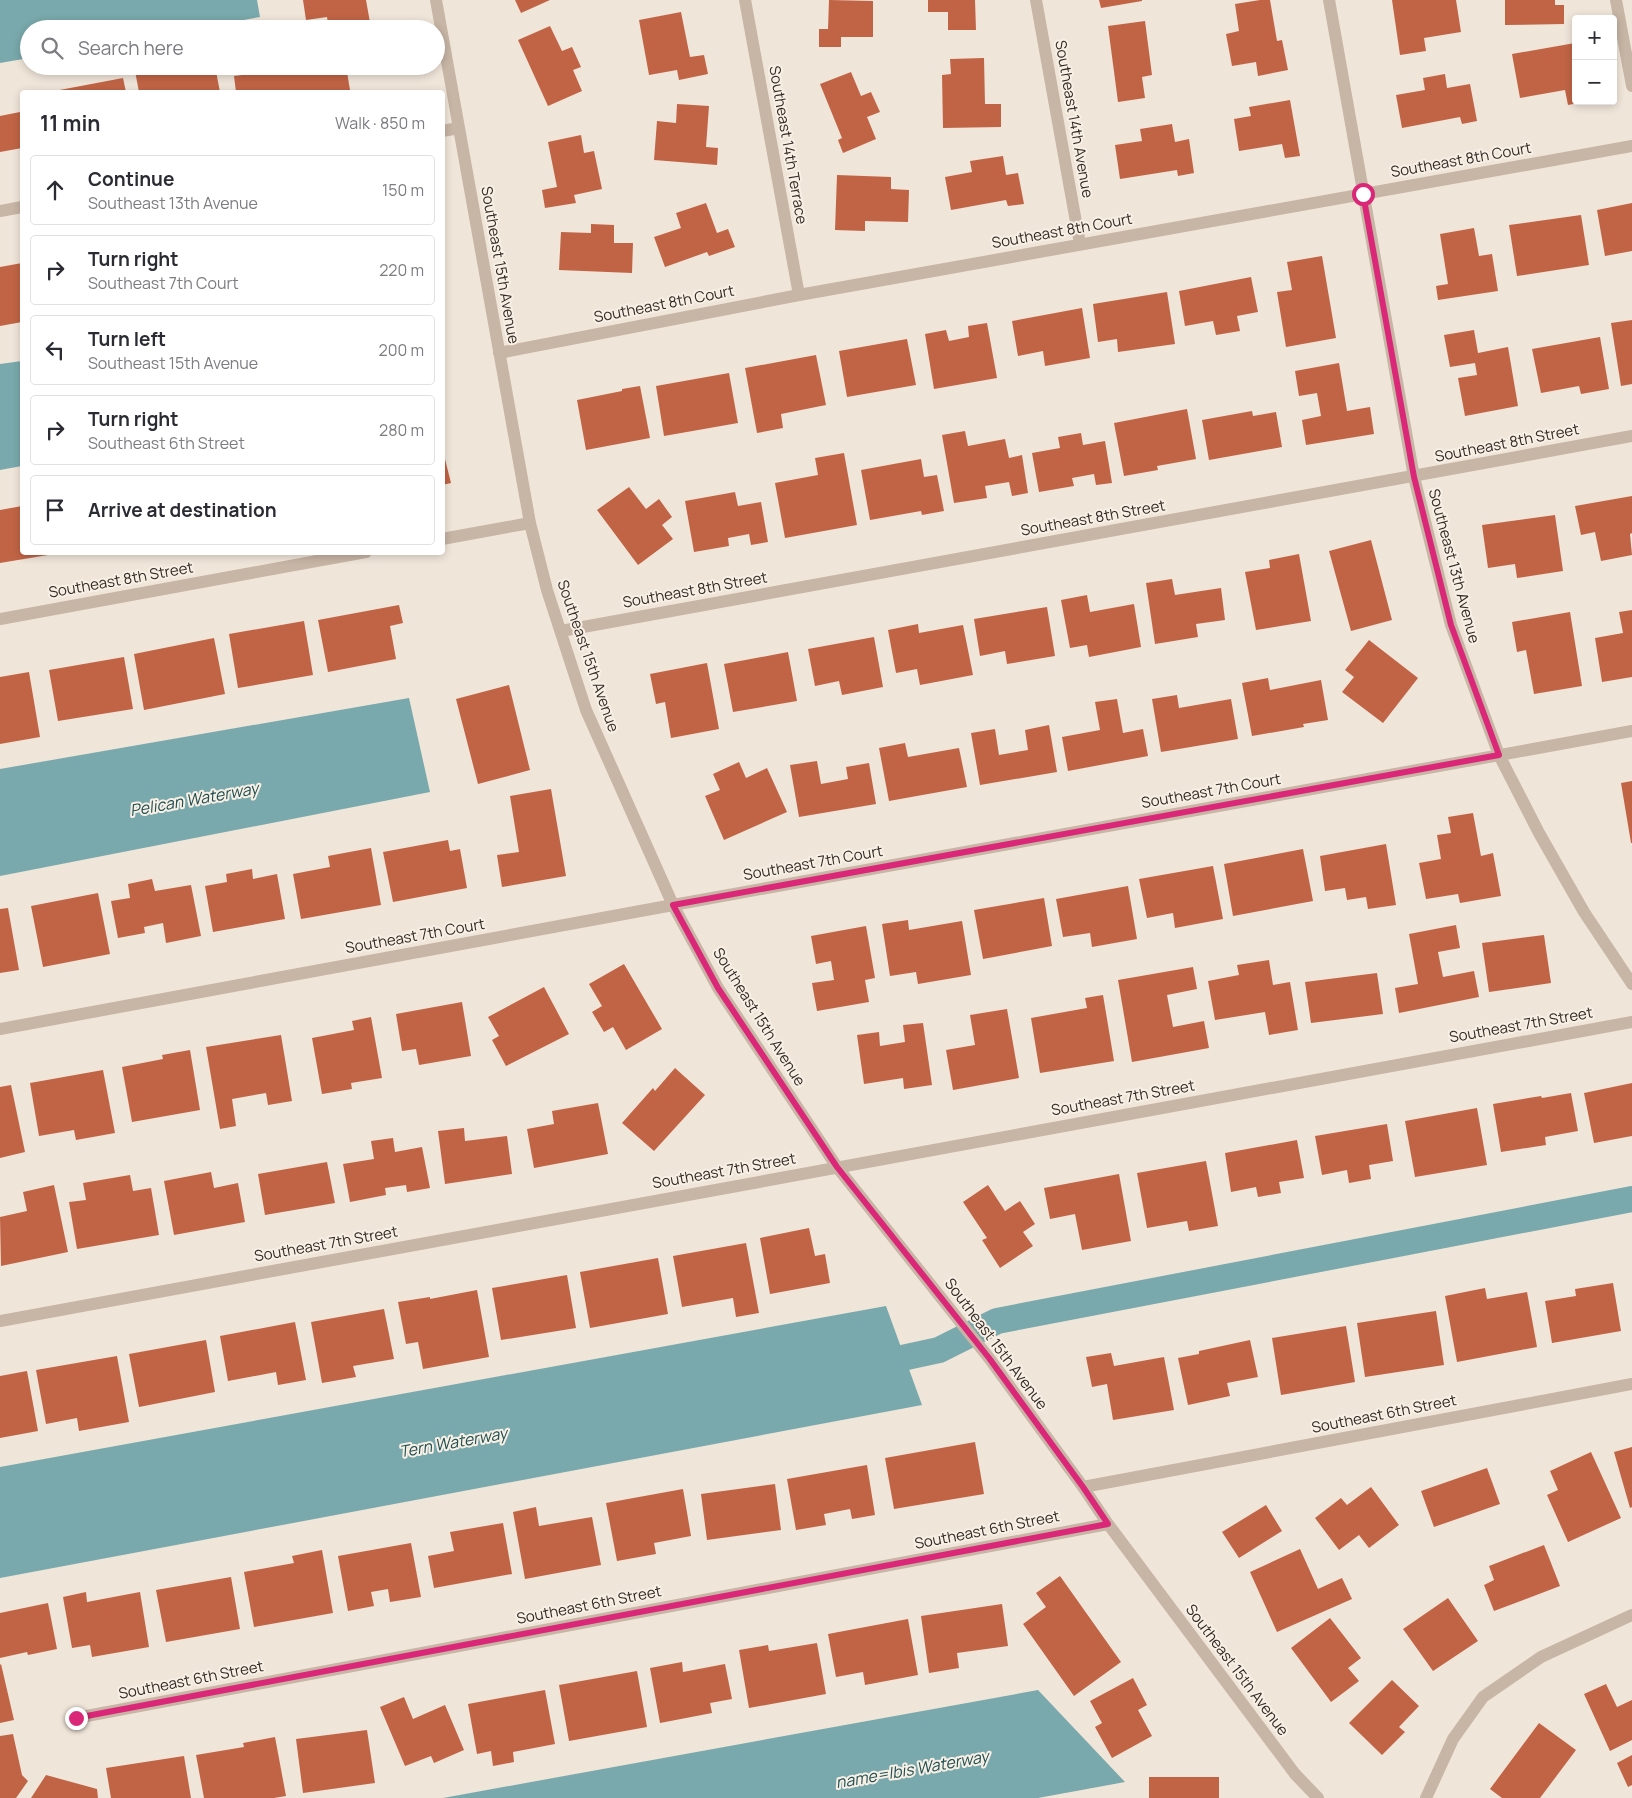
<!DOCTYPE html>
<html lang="en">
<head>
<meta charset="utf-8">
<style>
  :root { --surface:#fff; --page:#f2f2f3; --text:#2b2b33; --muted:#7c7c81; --line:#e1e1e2 }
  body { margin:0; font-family:Manrope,sans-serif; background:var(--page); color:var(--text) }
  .controls { position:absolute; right:15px; top:15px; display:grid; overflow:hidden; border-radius:5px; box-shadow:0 2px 8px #0003 }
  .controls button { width:45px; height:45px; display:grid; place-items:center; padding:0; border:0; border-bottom:1px solid var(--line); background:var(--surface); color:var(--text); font:25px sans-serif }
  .stop { position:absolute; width:15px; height:15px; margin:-11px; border:4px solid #db2777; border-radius:50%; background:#fff }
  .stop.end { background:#db2777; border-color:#fff; box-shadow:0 1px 5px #0008 }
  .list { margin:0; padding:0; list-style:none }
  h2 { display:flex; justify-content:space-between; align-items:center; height:65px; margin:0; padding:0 20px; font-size:21px }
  h2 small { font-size:16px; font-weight:400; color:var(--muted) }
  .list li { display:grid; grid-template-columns:32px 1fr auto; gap:15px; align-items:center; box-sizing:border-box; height:70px; margin:0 10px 10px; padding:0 10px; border:1px solid var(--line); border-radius:5px }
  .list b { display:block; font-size:19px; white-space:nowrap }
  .list p { margin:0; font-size:16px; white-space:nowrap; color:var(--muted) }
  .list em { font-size:16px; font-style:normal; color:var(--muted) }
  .icon { flex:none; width:28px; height:28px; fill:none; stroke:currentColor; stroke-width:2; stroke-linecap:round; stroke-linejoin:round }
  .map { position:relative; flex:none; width:1632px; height:1798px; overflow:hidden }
  .search { position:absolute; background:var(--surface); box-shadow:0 2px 8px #0003; left:20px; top:20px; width:425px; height:55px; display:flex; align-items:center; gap:12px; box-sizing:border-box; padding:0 18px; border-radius:28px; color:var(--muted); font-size:19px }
  .panel { position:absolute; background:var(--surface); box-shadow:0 2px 8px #0003; left:20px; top:90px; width:425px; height:465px; border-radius:5px }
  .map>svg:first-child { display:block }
</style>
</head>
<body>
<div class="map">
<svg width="1632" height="1798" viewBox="0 0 1632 1798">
  <rect width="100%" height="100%" fill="#f0e5d9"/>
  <path fill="#79a9ac" d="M0,0H257L260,17L194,29H29V58L0,63Z
    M22,361V466L0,470V364Z
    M409,698L430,792L0,876V769Z
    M886,1306L922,1405L0,1578V1467Z
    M1038,1690L1125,1782L1038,1798H443Z"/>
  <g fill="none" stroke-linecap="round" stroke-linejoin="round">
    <path stroke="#79a9ac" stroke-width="26" d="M870,1365L939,1350L997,1321L1632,1199"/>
  </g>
  <path fill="#c16445" d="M303,0H366L371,28L329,29L327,17L306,20Z
    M515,0H550L521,13Z
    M829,0L873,1V37H841V47H819V29H828Z
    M928,0H975L976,30H948V12H928Z
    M1099,0H1142V1L1101,8Z
    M1260,0H1270L1277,41L1282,40L1288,70L1258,76L1256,62L1232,66L1226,34L1239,31L1235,4Z
    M1392,0H1456L1461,32L1424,38L1426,51L1400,55Z
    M1505,0H1555V5H1564V24L1505,25Z
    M681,12L690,57L704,55L708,74L679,80L677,70L649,75L639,20Z
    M1145,21L1152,75L1142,77L1145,98L1118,102L1108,26Z
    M550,26L562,51L572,47L581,67L573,70L582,91L548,106L518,40Z
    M1575,43L1576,101L1584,102L1568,105L1565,90L1520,98L1512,54Z
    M984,58L985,104H1001V127L943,128L942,75L951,74L950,59Z
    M162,66H215L220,92H139L135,71Z
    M256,66H346L350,90L333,92H236L234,76L257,73Z
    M851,72L861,96L871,92L880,112L867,117L876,139L843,153L838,140L842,138L820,84Z
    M1445,74L1447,88L1470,84L1477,121L1462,124L1460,117L1402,128L1396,95L1425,90L1423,78Z
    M123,78L126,92H49Z
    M1290,100L1300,156L1285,158L1282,144L1239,151L1234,119L1251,116L1249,107Z
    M677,104L709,106L706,147L718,148L717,165L654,160L657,121L676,123Z
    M20,112L22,125V148L0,152V116Z
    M1172,124L1175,142L1189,139L1194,173L1178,176L1177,170L1120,179L1115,145L1142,141L1140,129Z
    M581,135L584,153L594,151L602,189L574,195L576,203L545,208L542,190L557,187L548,142Z
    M1003,156L1006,175L1018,173L1024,204L1008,206L1006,200L951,210L945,177L972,172L970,161Z
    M837,175L891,177V189L909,190L908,222L865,221V231L835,230Z
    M706,203L717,233L728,229L735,247L709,256L707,252L665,267L654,237L681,228L676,213Z
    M1632,203V251L1605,256L1597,210Z
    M1581,215L1589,265L1517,276L1509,225Z
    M591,224L614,225V243H633L632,273L559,270L561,232L591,233Z
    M1474,228L1479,256L1492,254L1498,291L1438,300L1436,286L1448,284L1440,234Z
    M1322,256L1336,338L1286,347L1277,292L1292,290L1287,262Z
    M22,263V322L0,326V267Z
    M1251,277L1258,312L1237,316L1240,331L1216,335L1213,321L1185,326L1179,291Z
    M1167,292L1175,344L1118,352L1117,339L1098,342L1093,304Z
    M1082,308L1090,358L1045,366L1043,351L1018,356L1012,321Z
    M1632,320V384L1621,386L1611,323Z
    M987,323L997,378L934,389L925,334L946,330L949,341L969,337L968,326Z
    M1474,330L1478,353L1508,347L1518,406L1465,416L1458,378L1477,375L1475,363L1450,367L1444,335Z
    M1600,337L1609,389L1581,394L1579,386L1541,393L1532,349Z
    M907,339L916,385L847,397L839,351Z
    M816,355L826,405L781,414L783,428L757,433L745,368Z
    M1339,363L1347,411L1370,407L1374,434L1306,445L1302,420L1321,416L1317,393L1299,396L1295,371Z
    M729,373L738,423L664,436L656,386Z
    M640,386L650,438L586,450L577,400L622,391V389Z
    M1187,409L1196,459L1157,466L1158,470L1124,476L1114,423Z
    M1252,411L1253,416L1276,412L1282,447L1209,460L1202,420Z
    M965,431L968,446L1005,439L1009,458L1022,455L1028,493L1012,496L1009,482L985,486L987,498L954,503L942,435Z
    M1081,433L1083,445L1105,441L1112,483L1096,485L1094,474L1072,478L1074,486L1039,492L1032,453L1060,448L1058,437Z
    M442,447L451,483L442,485Z
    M844,453L857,525L785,538L775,483L818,475L815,458Z
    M921,459L924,477L937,475L944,511L922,515L921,511L870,520L861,470Z
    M629,487L646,509L659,499L672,517L662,525L673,539L638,565L597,510Z
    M735,492L738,506L761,502L768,542L751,545L749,534L728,538L729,546L694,552L685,501Z
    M1632,496V533L1630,534L1632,555L1601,561L1595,532L1581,535L1575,506Z
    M22,506V552L54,554L0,563V510Z
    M1555,515L1563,571L1517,578L1515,564L1488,568L1482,525Z
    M1371,540L1392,620L1351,631L1329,551Z
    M1299,554L1311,621L1256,630L1245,572L1270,568L1269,560Z
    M1172,579L1175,595L1221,588L1225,620L1196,624L1198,637L1155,644L1146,583Z
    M1087,595L1090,612L1134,604L1141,647L1089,657L1087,645L1070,648L1061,600Z
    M399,605L403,623L390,626L396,659L328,672L318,620Z
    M1047,607L1055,656L1007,664L1005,651L980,656L974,619Z
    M1632,610V677L1602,682L1595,638L1623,633L1619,612Z
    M1570,612L1582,686L1534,694L1526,650L1517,652L1512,622Z
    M304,621L313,675L238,688L229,634Z
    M918,624L919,633L963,625L973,675L920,685L917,669L896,673L888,630Z
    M874,637L883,687L842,695L839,681L815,686L808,649Z
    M214,638L225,694L144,710L134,654Z
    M1369,640L1418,678L1383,723L1342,692L1354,677L1345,670Z
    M788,652L797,701L733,712L724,664Z
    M124,657L133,709L58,721L49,670Z
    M707,663L719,729L671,738L665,702L656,704L650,674Z
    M29,672L40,737L0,744V677Z
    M1268,678L1270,690L1321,680L1328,720L1303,724L1304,727L1252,736L1242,683Z
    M509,685L530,770L478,784L456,699Z
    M1177,695L1179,708L1231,699L1238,739L1161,752L1152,699Z
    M1117,699L1123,733L1143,729L1148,756L1068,771L1062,737L1100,730L1095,702Z
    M1049,725L1057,772L980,785L971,733L995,729L999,755L1028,750L1025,730Z
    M905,743L908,757L959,748L967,787L889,801L879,748Z
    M817,761L821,784L848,779L846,767L869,763L876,804L799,817L790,765Z
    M739,762L746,778L767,768L787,812L724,840L705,796L720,790L713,774Z
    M1632,781V843H1631L1621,783Z
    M551,789L566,876L502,887L497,855L519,852L510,796Z
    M1473,813L1481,856L1493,853L1501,896L1460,903L1458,894L1426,899L1419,863L1441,859L1437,835L1451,833L1448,817Z
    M448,840L450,851L460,849L467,888L393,902L383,852Z
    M1386,844L1396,905L1368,909L1366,897L1347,900L1345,888L1325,891L1320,856Z
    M371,848L381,905L301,919L293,874L330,867L328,856Z
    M1303,849L1313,901L1233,916L1224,864Z
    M1213,866L1223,919L1175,928L1173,913L1147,918L1139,879Z
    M252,869L253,879L277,874L285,919L213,932L205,886L227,882L226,874Z
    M152,879L155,891L191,885L201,936L166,943L163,923L144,927L145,933L118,938L111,901L130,898L128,884Z
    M1128,886L1137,939L1092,947L1090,933L1063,937L1056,899Z
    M98,893L110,954L43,967L31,906Z
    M1044,898L1052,946L983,959L974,910Z
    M8,908L19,970L0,973V909Z
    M908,920L909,930L962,921L971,975L918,984L916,972L890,976L882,924Z
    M1456,925L1460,948L1438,952L1443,977L1474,971L1479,997L1399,1013L1395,988L1418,984L1409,934Z
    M866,926L875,978L865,980L869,1002L817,1011L812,983L834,980L831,961L816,964L811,936Z
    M1544,935L1551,983L1489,992L1482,943Z
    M1269,960L1273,985L1290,982L1298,1030L1269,1035L1265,1012L1215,1020L1208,981L1239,975L1237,965Z
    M624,964L662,1029L626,1050L613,1027L604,1032L592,1012L602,1006L589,984Z
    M1193,967L1197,989L1167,995L1173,1027L1204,1021L1209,1048L1132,1062L1118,980Z
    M1377,973L1383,1014L1311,1023L1305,982Z
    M544,987L569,1034L506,1066L492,1040L499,1036L488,1017Z
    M1103,995L1114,1061L1040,1073L1031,1018L1087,1008L1085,998Z
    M462,1002L471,1056L419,1065L416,1049L402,1051L396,1014Z
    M1007,1009L1019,1078L953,1090L946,1050L975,1045L970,1015Z
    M371,1017L382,1078L351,1083L352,1089L322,1094L312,1038L354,1030L352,1021Z
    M923,1023L932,1085L904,1089L903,1078L864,1084L857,1035L879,1032L880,1046L905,1042L903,1025Z
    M281,1035L292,1101L268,1105L266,1093L232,1099L236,1126L220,1129L206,1047Z
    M190,1050L200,1110L132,1122L122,1067L163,1059L162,1055Z
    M675,1068L705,1095L654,1151L622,1123L653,1088L655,1091Z
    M103,1070L115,1133L76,1140L74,1130L39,1136L30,1083Z
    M1632,1083V1136L1594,1143L1584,1093Z
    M11,1085L25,1152L0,1158V1087Z
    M1571,1093L1578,1131L1545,1137L1546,1145L1501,1152L1493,1104L1541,1096L1542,1098Z
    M598,1103L608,1154L534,1168L527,1129L554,1124L552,1111Z
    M1477,1108L1487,1165L1415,1177L1405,1121Z
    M1387,1124L1393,1161L1369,1165L1371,1179L1349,1183L1347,1170L1322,1175L1315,1136Z
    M464,1128L465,1141L507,1136L512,1174L445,1184L438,1131Z
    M393,1138L395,1152L422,1147L430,1188L407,1192L406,1185L385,1188L386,1195L350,1202L343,1164L374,1159L371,1141Z
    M1297,1140L1304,1178L1279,1182L1281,1193L1258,1197L1256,1187L1231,1192L1225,1153Z
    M1206,1161L1218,1226L1189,1231L1187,1221L1147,1228L1137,1173Z
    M327,1162L335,1203L265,1215L258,1174Z
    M211,1172L214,1188L238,1183L245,1222L174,1235L164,1181Z
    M1119,1174L1131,1241L1082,1250L1075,1214L1050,1219L1044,1188Z
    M130,1175L133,1191L151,1188L159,1235L77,1249L69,1202L86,1200L83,1183Z
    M54,1185L68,1252L1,1266L0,1217L27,1211L23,1192Z
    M988,1185L1005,1211L1020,1201L1035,1224L1023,1232L1033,1246L1000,1268L982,1240L987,1238L963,1202Z
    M809,1228L815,1256L825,1254L830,1283L770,1294L760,1238Z
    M746,1243L759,1313L736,1317L733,1298L682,1307L673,1256Z
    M658,1258L668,1314L590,1328L580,1272Z
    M567,1275L576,1328L501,1340L492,1288Z
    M1613,1283L1621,1331L1552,1343L1545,1301L1576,1296L1575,1289Z
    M1485,1288L1487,1299L1527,1292L1537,1347L1457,1362L1445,1296Z
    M477,1290L489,1357L423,1369L418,1342L406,1344L398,1302L430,1297V1299Z
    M384,1309L394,1359L353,1366L356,1377L322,1383L311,1322Z
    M1436,1311L1444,1365L1365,1377L1357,1323Z
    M295,1322L306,1380L278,1385L276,1372L228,1381L220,1336Z
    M1346,1326L1355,1382L1281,1395L1272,1338Z
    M206,1340L215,1392L139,1407L129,1354Z
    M1250,1340L1258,1377L1227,1383L1230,1396L1188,1405L1178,1358L1199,1354V1351Z
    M1111,1353L1114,1366L1164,1357L1174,1410L1113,1420L1107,1384L1092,1387L1086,1357Z
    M117,1356L129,1422L79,1431L77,1418L46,1424L36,1370Z
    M27,1371L38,1431L0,1438V1376Z
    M975,1442L984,1494L894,1509L885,1458Z
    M1632,1447V1507L1630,1508L1614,1452Z
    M1591,1452L1621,1518L1568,1542L1547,1495L1558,1490L1550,1471Z
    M867,1465L875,1515L852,1519L850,1509L824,1514L826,1525L796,1530L787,1479Z
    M1487,1468L1500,1504L1434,1527L1421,1491Z
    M775,1484L781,1530L707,1540L701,1494Z
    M1371,1487L1399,1525L1369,1548L1359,1535L1339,1550L1315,1518L1341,1498L1347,1505Z
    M683,1489L691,1536L654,1543L656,1554L617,1561L606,1503Z
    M1266,1505L1282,1531L1239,1558L1222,1532Z
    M536,1507L539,1526L592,1517L601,1565L525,1579L513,1512Z
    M503,1523L512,1574L434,1588L428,1556L454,1551L450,1532Z
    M411,1543L421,1597L390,1602L388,1589L371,1592L374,1606L348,1611L338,1556Z
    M1544,1545L1560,1586L1494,1611L1484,1585L1494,1580L1489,1566Z
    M1300,1549L1318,1589L1342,1578L1352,1599L1277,1632L1250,1572Z
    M322,1550L333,1613L254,1627L244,1572L294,1563L292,1556Z
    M1060,1576L1121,1662L1074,1696L1023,1624L1046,1607L1036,1593Z
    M231,1577L240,1629L166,1642L156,1590Z
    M86,1592L87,1602L140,1592L149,1647L92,1657L90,1645L72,1648L63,1597Z
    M1448,1598L1478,1641L1433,1671L1403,1629Z
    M48,1603L57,1649L28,1655L27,1652L0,1658V1613Z
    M1002,1604L1008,1646L957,1653L959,1668L929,1673L921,1616Z
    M1330,1618L1361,1658L1348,1668L1359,1681L1331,1702L1291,1648Z
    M908,1619L918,1675L865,1685L863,1672L836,1677L828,1634Z
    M817,1643L826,1694L749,1708L739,1650L768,1645L769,1651Z
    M682,1662L683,1672L725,1664L732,1699L710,1703L712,1713L660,1723L650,1668Z
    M1,1664L14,1720L0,1723V1665Z
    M637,1671L647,1727L569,1741L559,1685Z
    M1133,1678L1147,1705L1138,1710L1152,1736L1112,1758L1095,1727L1102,1723L1090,1701Z
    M1392,1680L1419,1706L1399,1727L1405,1732L1382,1755L1349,1723Z
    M1606,1684L1617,1707L1632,1700V1740L1610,1751L1584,1694Z
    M545,1690L555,1744L513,1752L514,1762L493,1766L491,1751L477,1754L468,1704Z
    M404,1697L413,1719L445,1705L464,1750L434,1763L431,1756L405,1766L380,1707Z
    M1539,1723L1576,1750L1540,1798H1502L1490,1789Z
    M367,1730L375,1783L303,1793L296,1739Z
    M13,1734L22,1775L28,1781L16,1798H0V1736Z
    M275,1737L286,1796L274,1798H204L196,1755L244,1747L243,1743Z
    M1632,1755V1785L1628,1787L1617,1763Z
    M184,1756L191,1798H111L106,1768Z
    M46,1775L97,1789L98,1798H31Z
    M1149,1777H1219V1798H1149Z"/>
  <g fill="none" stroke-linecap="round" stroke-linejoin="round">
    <path stroke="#c7b5a5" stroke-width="12" d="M436,0L530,523L547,590L586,710L673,905L718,988L837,1167L989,1358L1083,1487L1108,1524L1295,1774L1318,1798
      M745,0L799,295
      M1036,0L1080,244
      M1329,0L1414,477L1451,625L1499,755L1539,833L1584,912L1632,984
      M1616,0L1632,86
      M442,131L459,128
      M0,211L22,207
      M499,353L799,295L1632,146
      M442,539L530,523
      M0,619L366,552
      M561,631L1632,436
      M0,1029L673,905L1632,731
      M0,1321L1632,1022
      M1083,1487L1632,1384
      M76,1718L1108,1524
      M1426,1798L1453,1739L1483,1697L1541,1657L1632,1615"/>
  </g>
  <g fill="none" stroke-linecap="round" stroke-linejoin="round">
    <path stroke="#db2777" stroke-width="6" d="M76,1718L1108,1524L1083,1487L989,1358L837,1167L718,988L673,905L1499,755L1451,625L1414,477L1363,194"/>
  </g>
  <g text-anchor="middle" stroke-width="4" stroke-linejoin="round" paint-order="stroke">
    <g font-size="15" fill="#342b26" stroke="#f8efe5">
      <text transform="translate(1074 119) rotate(80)" y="5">Southeast 14th Avenue</text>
      <text transform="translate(788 145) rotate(80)" y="5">Southeast 14th Terrace</text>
      <text transform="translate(1461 160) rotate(-10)" y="5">Southeast 8th Court</text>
      <text transform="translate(1062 231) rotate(-10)" y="5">Southeast 8th Court</text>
      <text transform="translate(500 265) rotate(80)" y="5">Southeast 15th Avenue</text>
      <text transform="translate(664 304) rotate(-11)" y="5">Southeast 8th Court</text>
      <text transform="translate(1507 443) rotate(-11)" y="5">Southeast 8th Street</text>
      <text transform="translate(1093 518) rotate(-10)" y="5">Southeast 8th Street</text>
      <text transform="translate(1454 566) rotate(75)" y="5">Southeast 13th Avenue</text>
      <text transform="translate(121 580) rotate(-10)" y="5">Southeast 8th Street</text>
      <text transform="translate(695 590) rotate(-10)" y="5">Southeast 8th Street</text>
      <text transform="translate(588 656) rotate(71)" y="5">Southeast 15th Avenue</text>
      <text transform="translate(1211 791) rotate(-10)" y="5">Southeast 7th Court</text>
      <text transform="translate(813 863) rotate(-10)" y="5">Southeast 7th Court</text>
      <text transform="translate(415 936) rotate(-10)" y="5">Southeast 7th Court</text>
      <text transform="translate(759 1017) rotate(58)" y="5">Southeast 15th Avenue</text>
      <text transform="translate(1521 1025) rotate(-10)" y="5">Southeast 7th Street</text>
      <text transform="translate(1123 1098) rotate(-10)" y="5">Southeast 7th Street</text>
      <text transform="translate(724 1171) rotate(-10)" y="5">Southeast 7th Street</text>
      <text transform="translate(326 1244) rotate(-10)" y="5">Southeast 7th Street</text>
      <text transform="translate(996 1344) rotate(53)" y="5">Southeast 15th Avenue</text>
      <text transform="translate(1384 1414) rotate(-11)" y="5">Southeast 6th Street</text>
      <text transform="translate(987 1530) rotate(-11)" y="5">Southeast 6th Street</text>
      <text transform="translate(589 1605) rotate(-11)" y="5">Southeast 6th Street</text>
      <text transform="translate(1237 1670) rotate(53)" y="5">Southeast 15th Avenue</text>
      <text transform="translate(191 1680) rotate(-11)" y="5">Southeast 6th Street</text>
    </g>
    <g font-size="16" font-style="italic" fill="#1e4f53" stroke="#f8efe5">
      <text transform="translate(194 799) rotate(-10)" y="6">Pelican Waterway</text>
      <text transform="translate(453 1442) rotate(-10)" y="6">Tern Waterway</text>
      <text transform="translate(912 1769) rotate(-10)" y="6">name=Ibis Waterway</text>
    </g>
  </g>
</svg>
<div class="controls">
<button>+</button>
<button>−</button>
</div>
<div class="stop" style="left:1363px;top:194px"></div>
<div class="stop end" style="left:76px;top:1718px"></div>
<div class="search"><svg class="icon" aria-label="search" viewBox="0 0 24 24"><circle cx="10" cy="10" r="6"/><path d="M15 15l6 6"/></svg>Search here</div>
<section class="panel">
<h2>11 min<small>Walk · 850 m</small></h2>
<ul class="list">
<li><svg class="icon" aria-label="ahead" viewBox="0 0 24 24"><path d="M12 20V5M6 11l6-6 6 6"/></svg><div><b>Continue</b><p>Southeast 13th Avenue</p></div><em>150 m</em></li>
<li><svg class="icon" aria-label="right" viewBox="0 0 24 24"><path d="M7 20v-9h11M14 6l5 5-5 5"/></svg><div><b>Turn right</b><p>Southeast 7th Court</p></div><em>220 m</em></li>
<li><svg class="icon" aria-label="left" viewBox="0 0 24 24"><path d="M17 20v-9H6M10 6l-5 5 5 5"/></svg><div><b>Turn left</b><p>Southeast 15th Avenue</p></div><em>200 m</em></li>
<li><svg class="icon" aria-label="right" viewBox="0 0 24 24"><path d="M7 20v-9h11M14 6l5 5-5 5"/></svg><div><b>Turn right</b><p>Southeast 6th Street</p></div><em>280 m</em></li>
<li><svg class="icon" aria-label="arrive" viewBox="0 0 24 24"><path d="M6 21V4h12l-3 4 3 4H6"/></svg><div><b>Arrive at destination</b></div></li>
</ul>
</section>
</div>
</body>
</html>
